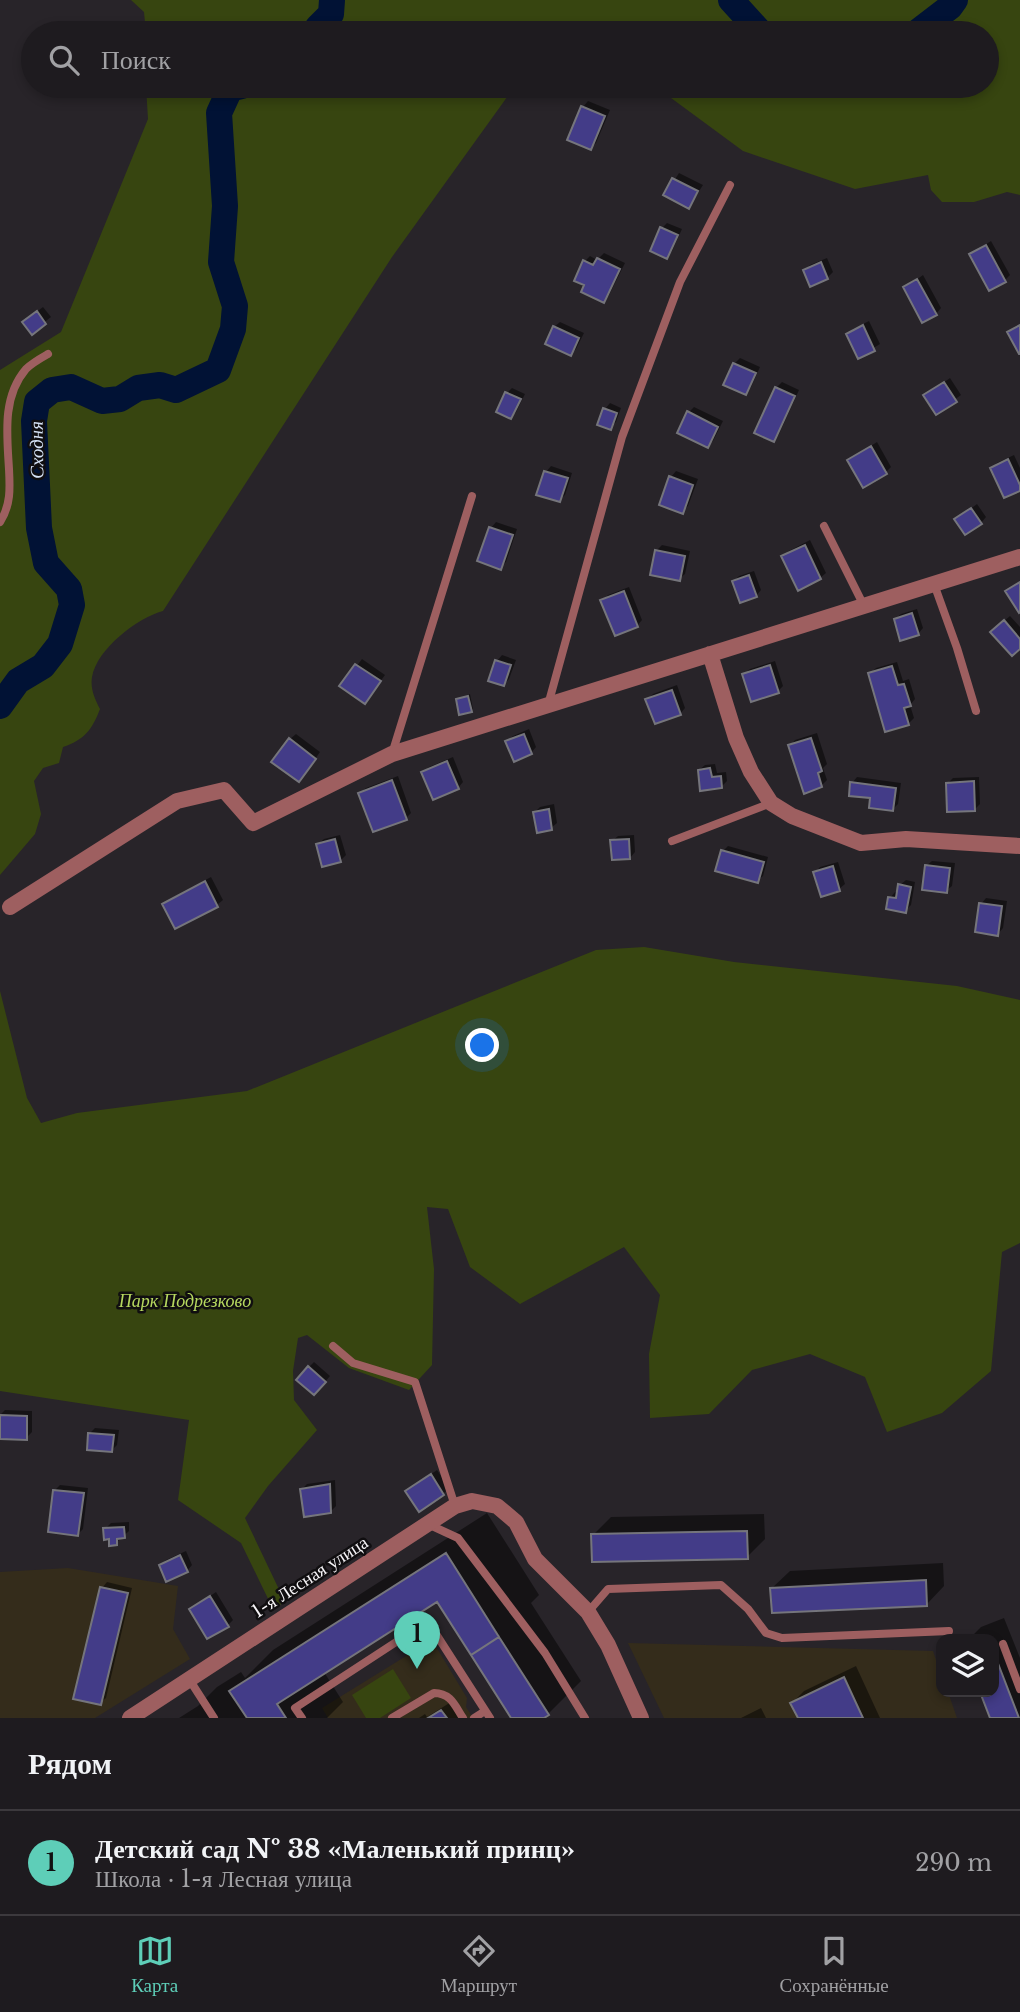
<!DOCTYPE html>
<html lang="ru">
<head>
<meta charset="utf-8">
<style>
  :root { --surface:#1e1b1f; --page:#262428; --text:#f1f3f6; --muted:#a1a1a4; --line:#3c393d; --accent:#5eceb8 }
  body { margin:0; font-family:"Libre Baskerville",serif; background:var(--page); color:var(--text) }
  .controls { position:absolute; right:21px; bottom:21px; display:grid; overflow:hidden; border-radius:14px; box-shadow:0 4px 10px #0003 }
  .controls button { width:63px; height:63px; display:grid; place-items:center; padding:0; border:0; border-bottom:2px solid var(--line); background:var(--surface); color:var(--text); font:35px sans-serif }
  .you { position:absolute; left:483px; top:1046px; width:24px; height:24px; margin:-18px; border:5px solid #fff; border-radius:50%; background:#1a73e8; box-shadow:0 0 0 10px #1a73e833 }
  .badge { display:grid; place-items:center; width:46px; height:46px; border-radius:50%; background:var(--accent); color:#111; font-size:23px; font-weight:700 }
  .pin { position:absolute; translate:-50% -58px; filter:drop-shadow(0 2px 4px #0008) }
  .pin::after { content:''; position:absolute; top:37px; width:24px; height:21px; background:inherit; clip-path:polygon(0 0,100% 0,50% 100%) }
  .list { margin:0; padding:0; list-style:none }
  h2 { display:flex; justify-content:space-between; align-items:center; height:91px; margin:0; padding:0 28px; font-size:30px }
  h2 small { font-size:23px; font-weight:400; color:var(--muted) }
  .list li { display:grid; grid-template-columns:46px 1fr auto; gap:21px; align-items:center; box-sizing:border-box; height:105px; padding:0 28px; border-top:2px solid var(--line) }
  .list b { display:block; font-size:26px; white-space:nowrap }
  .list p { margin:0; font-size:23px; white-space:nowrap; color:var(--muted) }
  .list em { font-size:23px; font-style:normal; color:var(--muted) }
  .icon { flex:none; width:38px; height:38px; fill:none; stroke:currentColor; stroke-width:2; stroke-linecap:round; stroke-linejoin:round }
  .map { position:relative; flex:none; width:1020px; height:1718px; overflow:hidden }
  .search { position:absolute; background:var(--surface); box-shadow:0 4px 10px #0003; left:21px; right:21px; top:21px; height:77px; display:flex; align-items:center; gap:18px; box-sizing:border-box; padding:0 24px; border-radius:38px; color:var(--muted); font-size:26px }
  .sheet { height:196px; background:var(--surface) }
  nav { display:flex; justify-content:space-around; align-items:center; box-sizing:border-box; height:98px; border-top:2px solid var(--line); background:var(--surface); font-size:19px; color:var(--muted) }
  nav a { display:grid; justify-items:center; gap:4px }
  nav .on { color:var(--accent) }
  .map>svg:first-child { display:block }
</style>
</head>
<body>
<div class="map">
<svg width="1020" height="1718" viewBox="0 0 1020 1718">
  <rect width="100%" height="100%" fill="#282429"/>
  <path fill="#342c1b" d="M68,1568L178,1586L173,1629L190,1659L95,1718H0V1572Z
    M432,1640L467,1698L466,1707L473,1718H328L322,1708Z
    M628,1643L933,1651L941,1675V1692H948L957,1718H664Z"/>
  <path fill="#374510" d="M131,0H326L330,8L337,6L336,0H1020V195L1007,192L974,202H942L931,190L928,175L855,189L743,151L667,95L662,86H987V33H146L144,12Z
    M146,86H515L392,257L163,611C137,618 97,649 92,677C90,689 95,699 100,709C92,730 84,740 63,747L59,763L43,768L34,781L41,814L35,834L0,875V370L61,332L148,119Z
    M644,947L734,962L957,986L1020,1000V1243L1002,1252L991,1371L942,1413L887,1432L865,1377L810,1354L752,1370L709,1414L650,1418L649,1354L660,1295L624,1247L520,1304L470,1267L448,1209L427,1207L434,1269L432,1365L409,1390L349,1368L307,1335L298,1338L293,1371L294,1400L317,1430L268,1486L245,1518L285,1602L273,1609L241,1543L178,1500L189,1420L0,1391V991L27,1098L41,1123L77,1113L247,1091L596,950Z
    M393,1669L411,1698L380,1718H366L352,1695Z"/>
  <path fill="#0007" d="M588,101L610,110L596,143L591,148L583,107Z
    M679,173L703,185L689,207L665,195Z
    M667,223L682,229L672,251L666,257L662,228Z
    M991,241L1010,275L1005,280L971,254Z
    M604,253L625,263L609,295L604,301L586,285L585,261L590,256L597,260Z
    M827,258L833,272L827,278L805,271L810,265Z
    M923,275L941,308L936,314L905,288Z
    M43,307L51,317L32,332L30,317Z
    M869,321L880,344L859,357L848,334L853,329Z
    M560,322L584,333L576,349L571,354L554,327Z
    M740,358L760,367L751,387L746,393L734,364Z
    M950,378L961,395L936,413L925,396Z
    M782,382L799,390L779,434L774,440L776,388Z
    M512,388L525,394L516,412L511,417L507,393Z
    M610,403L621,408L616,422L610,428L605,409Z
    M694,407L723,421L713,441L707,446L689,412Z
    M877,442L891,467L886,472L849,460Z
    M1014,455L1020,468V489L992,468L997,463Z
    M551,466L572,473L565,495L559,500L546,472Z
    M676,471L698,479L688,506L682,512L671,477Z
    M977,504L986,517L981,523L957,519Z
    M496,522L517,529L506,562L500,568L491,528Z
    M810,540L826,573L820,578L784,556L789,551Z
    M662,545L690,551L685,574L679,579L657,550Z
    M754,571L761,590L756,596L734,581L739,576Z
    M629,587L642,620L637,626L603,601L608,595Z
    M917,609L923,628L918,634L895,619L901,614Z
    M1010,616L1020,627V646L998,626Z
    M502,655L516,660L509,679L504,684L497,661Z
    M362,659L385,675L365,702L342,686Z
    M775,661L783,686L778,691L744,674L750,669Z
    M897,662L903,681L909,679L915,699L910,705L914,718L908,724L870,674L876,668Z
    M677,685L685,708L680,714L647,700L653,694Z
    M470,694L473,709L471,711L458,699Z
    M529,729L536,747L531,753L507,741L513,736Z
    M817,733L827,764L823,768L827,780L821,786L790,746L795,740Z
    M296,734L320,752L304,775L290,739Z
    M453,757L463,782L458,788L424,772L429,767Z
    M715,764L717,773L726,772L727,781L721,787L699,770L705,765Z
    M398,776L411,813L406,818L360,793L366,788Z
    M857,777L901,783L898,804L893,809L872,797L852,783Z
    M979,777L980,804L975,809L948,783L953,778Z
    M554,804L557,823L551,828L535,812L540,807Z
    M340,835L346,855L340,861L318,844L324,839Z
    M634,835L635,852L630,858L612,841L618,836Z
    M728,846L768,857L763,876L757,881L723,851Z
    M932,861L955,863L952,886L946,891L926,866Z
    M838,862L845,884L839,889L815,873L820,867Z
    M211,877L223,900L217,905L176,927L164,904L170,899Z
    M906,880L915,882L911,905L905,911L890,898L895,892L899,893L900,885Z
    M986,898L1007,901L1003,928L998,934L981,904Z
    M314,1362L330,1376L320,1388L309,1367Z
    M5,1410L32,1411V1432L26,1438H0V1415Z
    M95,1428L119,1430L117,1445L112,1450L90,1433Z
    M437,1470L449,1488L443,1494L407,1491Z
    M335,1480L336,1506L330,1512L302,1489L307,1484Z
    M60,1485L88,1488L83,1529L78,1534L55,1490Z
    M487,1513L539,1595L531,1603L581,1681L548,1714L541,1718H513L437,1599L324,1672L343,1702L327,1718H179L198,1706L217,1687L241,1672L245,1678L273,1650Z
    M764,1514L765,1539L747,1557L593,1535L611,1517Z
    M129,1522V1531L116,1543L105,1529L111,1523Z
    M186,1551L192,1565L187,1571L161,1565L166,1560Z
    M943,1563L944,1586L927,1604L772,1588L790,1571Z
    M107,1582L132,1588L106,1698L100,1703L102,1588Z
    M216,1592L233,1620L228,1625L191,1609Z
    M1004,1618L1020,1658V1718H992L982,1692H994V1639H969L981,1627Z
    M856,1666L880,1718H799L792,1703L804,1691Z
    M451,1702L460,1718H419L425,1714L427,1717Z
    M761,1708L766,1718H741Z"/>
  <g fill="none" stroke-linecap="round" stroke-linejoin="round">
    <path stroke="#011235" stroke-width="26" d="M731,0L761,33
      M318,33V27L331,14L332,0
      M916,33L950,7L955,0
      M0,706L18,681L43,666L60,644L72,605L69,589L46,563L39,528L34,421L37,402L52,390L71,387L102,401L120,399L138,388L160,385L176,390L218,370L233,329L235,306L221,262L225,206L219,113L230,89L242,86"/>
  </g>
  <path fill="#433c88" stroke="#75757c" stroke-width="2" d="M581,106L605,116L591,150L567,140Z
    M672,178L698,191L689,209L663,195Z
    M660,227L678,235L667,259L650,251Z
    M986,245L1006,282L989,291L969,254Z
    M597,258L620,269L604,303L581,292L584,285L574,281L583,260L593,265Z
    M821,262L828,279L810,287L803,270Z
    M917,279L937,315L922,323L903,287Z
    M37,311L46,324L32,335L22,322Z
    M863,325L875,351L858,359L846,334Z
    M1020,325V354H1019L1007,332Z
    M553,326L579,338L571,356L545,344Z
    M733,363L756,373L746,395L723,385Z
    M944,382L957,402L936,415L923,395Z
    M775,387L795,396L774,442L754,433Z
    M505,392L521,399L511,419L496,412Z
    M603,408L617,413L611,430L597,425Z
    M687,411L718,427L708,448L677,433Z
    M871,446L887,474L863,488L847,460Z
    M1008,459L1020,485V491L1004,498L990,468Z
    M544,471L568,478L560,502L536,495Z
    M669,476L693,485L683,514L659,505Z
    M971,508L982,524L965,535L954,519Z
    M489,527L513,535L501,570L477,561Z
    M805,545L821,579L798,591L781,556Z
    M655,550L685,556L680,581L650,575Z
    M749,575L757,597L740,603L732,581Z
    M1020,582V612L1019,613L1005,591Z
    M624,591L638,627L615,636L600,600Z
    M912,613L919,635L900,641L894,619Z
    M1004,620L1020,639V649L1012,656L990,632Z
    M495,660L511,665L504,686L488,681Z
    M355,664L381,681L365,704L339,686Z
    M770,665L779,693L751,702L742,674Z
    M892,666L898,685L904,684L911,706L904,708L909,725L885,732L868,673Z
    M672,690L681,715L655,724L645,699Z
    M468,696L472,712L459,715L456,699Z
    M524,734L532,754L514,762L505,741Z
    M289,738L316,759L299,782L271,762Z
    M811,738L822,771L818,773L822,787L804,794L788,745Z
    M447,761L459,789L433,800L421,772Z
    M710,768L712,777L721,776L722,788L700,791L698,770Z
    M392,780L407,820L373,832L358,793Z
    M974,781L975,811L947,812L946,783Z
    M850,782L896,788L893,811L869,808L870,798L849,796Z
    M549,809L552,830L537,833L533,812Z
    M335,839L341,862L322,867L316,844Z
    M629,839L630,859L612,860L610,840Z
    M721,850L764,862L758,883L715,871Z
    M925,865L950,868L947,893L922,890Z
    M833,866L840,891L821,897L813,872Z
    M205,881L218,907L175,929L162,904Z
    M898,884L911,887L906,913L886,909L888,897L896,898Z
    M979,903L1002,906L998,936L975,932Z
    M308,1366L326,1382L314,1395L296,1380Z
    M0,1415L27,1416V1440L0,1439Z
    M88,1433L114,1435L112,1452L87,1450Z
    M431,1474L444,1495L419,1512L405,1491Z
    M330,1484L331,1513L304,1517L300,1489Z
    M53,1490L84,1493L78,1536L48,1532Z
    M124,1527L125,1538L117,1539V1545L109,1546V1539L104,1540L103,1528Z
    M747,1531L748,1559L592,1562L591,1534Z
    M446,1553L499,1637L471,1655L437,1602L277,1704L286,1718H247L229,1691Z
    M180,1555L188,1572L166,1582L159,1565Z
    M926,1580L927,1606L772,1613L770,1588Z
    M100,1587L128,1593L101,1705L73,1699Z
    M210,1596L229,1627L207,1639L189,1609Z
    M499,1637L549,1715L544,1718H511L471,1655Z
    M994,1653L1019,1718H990L980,1692H994Z
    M844,1677L863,1718H798L790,1703Z
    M441,1710L447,1718H428Z"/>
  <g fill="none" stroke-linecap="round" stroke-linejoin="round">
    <path stroke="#9e5f60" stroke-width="8" d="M0,522C11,505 10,488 9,469C7,435 2,397 26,369C32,363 41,358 48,354
      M824,526L864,606
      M934,584L957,648L976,711
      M548,705L622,437L680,282L730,185
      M392,754L472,496
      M672,841L771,803
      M333,1346L353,1363L415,1382L455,1506
      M430,1525L458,1538L545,1653L585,1718
      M588,1612L608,1589L721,1585L748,1609L766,1633L782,1638L949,1631
      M1003,1644L1020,1689
      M189,1679L214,1718
      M302,1718L295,1708L416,1629C425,1626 430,1627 436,1634L490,1718
      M392,1718L434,1693C451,1693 455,1706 463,1718
      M474,1718L485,1711"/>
    <path stroke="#9e5f60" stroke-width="16" d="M710,654L736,738L751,772L771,803L792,816L861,843L906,839L1020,846
      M10,907L177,801L224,790L253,823L392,754L1020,557
      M130,1718L455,1506L472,1501L497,1506L516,1522L535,1559L588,1612L608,1645L641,1718"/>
  </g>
  <g text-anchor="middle" stroke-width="5" stroke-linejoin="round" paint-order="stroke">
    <g font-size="18" font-style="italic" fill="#b6d85f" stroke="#100e10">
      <text x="185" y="1307">Парк Подрезково</text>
    </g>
    <g font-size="18" fill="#f6f4f7" stroke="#100e10">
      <text transform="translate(310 1577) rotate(-33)" y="6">1-я Лесная улица</text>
    </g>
    <g font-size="19" font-style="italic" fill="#d6e3f7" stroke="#100e10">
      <text transform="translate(36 450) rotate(-91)" y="7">Сходня</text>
    </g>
  </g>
</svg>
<div class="controls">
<button><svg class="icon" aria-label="layers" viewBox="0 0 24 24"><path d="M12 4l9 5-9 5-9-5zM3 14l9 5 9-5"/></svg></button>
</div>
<div class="you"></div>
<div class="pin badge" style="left:417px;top:1669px">1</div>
<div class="search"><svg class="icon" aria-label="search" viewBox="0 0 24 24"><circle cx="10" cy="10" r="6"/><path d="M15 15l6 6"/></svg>Поиск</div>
</div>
<section class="sheet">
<h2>Рядом<small></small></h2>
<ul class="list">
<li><span class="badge">1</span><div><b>Детский сад № 38 «Маленький принц»</b><p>Школа · 1-я Лесная улица</p></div><em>290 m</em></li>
</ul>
</section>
<nav>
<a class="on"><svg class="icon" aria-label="map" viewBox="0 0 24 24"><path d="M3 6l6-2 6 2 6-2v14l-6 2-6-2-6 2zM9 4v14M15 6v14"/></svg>Карта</a>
<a><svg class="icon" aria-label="directions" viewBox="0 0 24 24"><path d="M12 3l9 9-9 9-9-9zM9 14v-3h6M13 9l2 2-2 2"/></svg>Маршрут</a>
<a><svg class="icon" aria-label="saved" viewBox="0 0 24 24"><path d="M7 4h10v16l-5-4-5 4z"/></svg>Сохранённые</a>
</nav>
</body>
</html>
